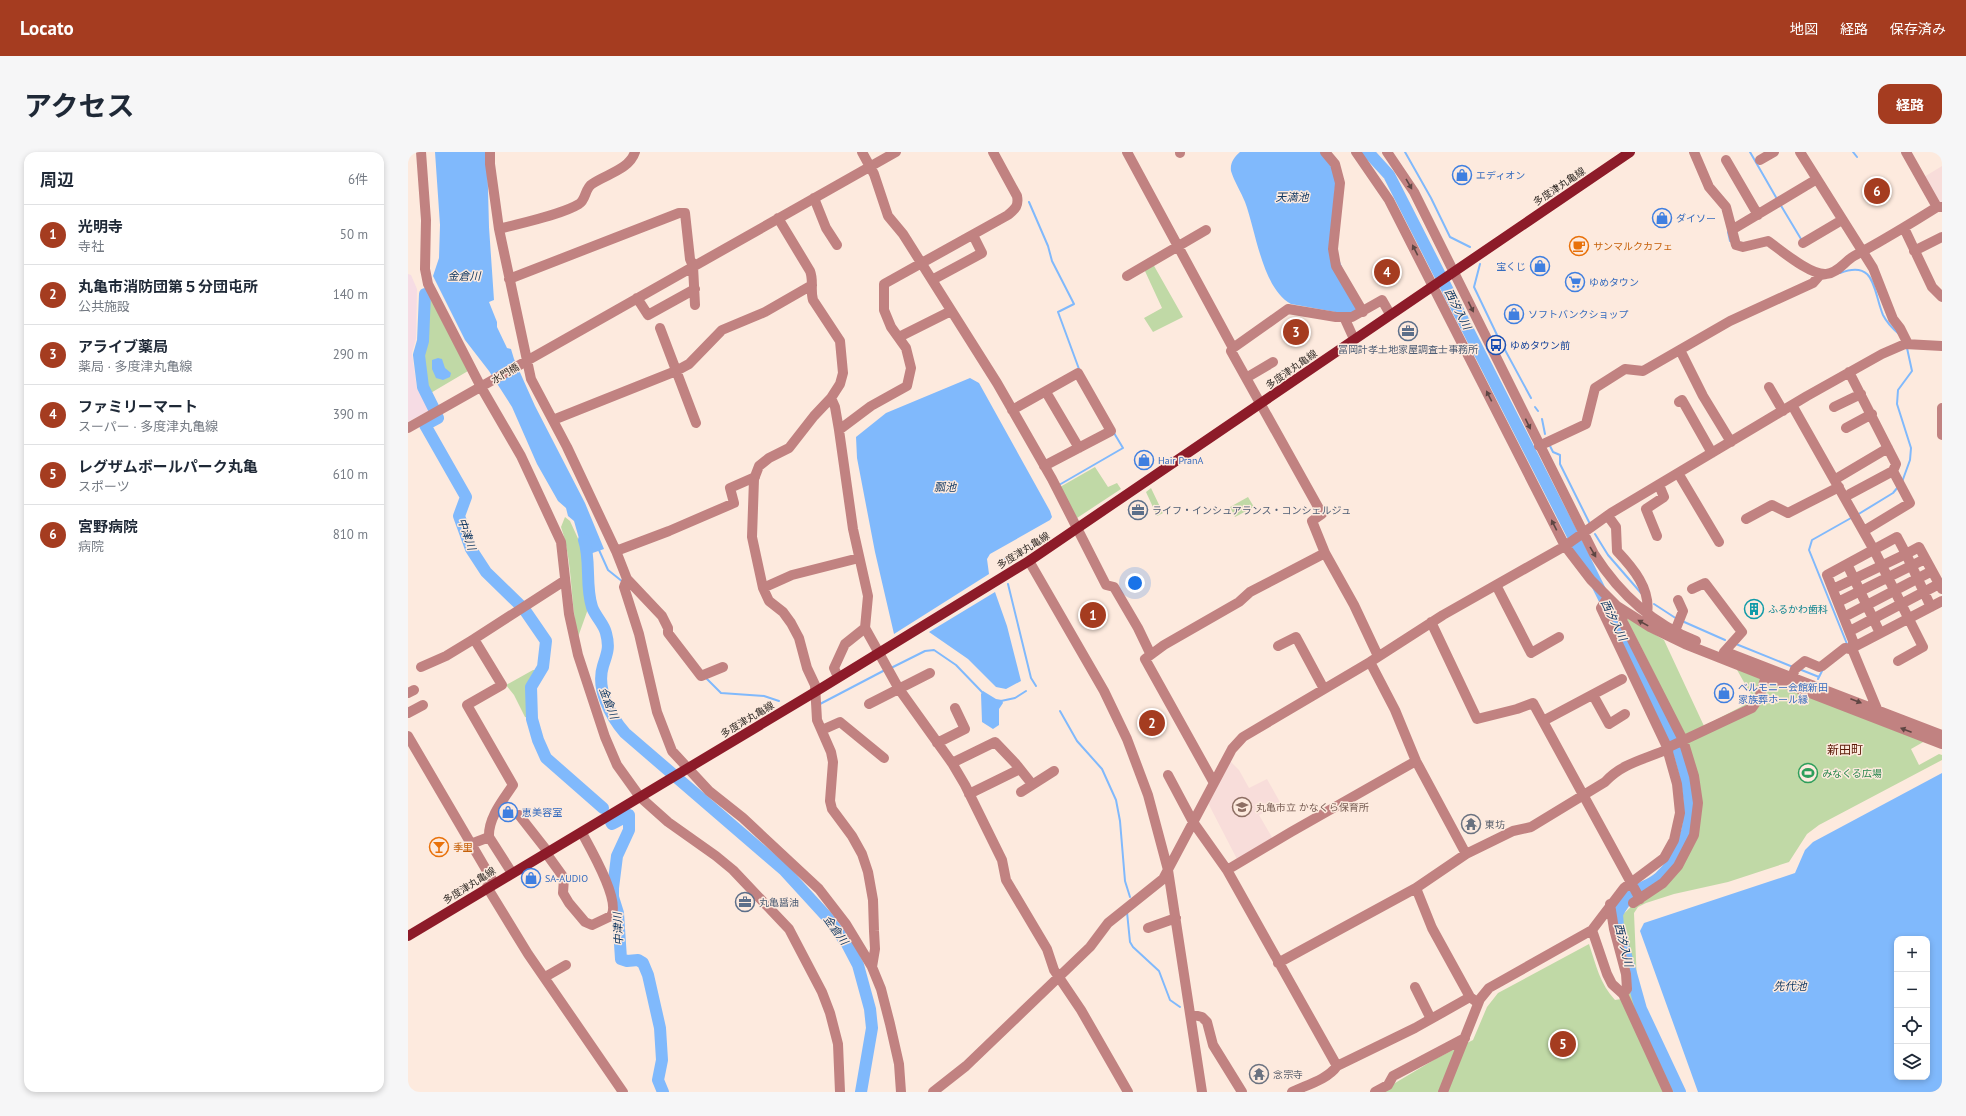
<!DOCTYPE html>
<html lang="ja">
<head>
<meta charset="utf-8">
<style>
  :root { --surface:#fff; --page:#f6f6f7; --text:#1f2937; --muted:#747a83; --line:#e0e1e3; --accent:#a53c20 }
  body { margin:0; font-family:"PT Sans","Noto Sans JP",sans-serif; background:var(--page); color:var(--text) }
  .controls { position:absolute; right:12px; bottom:12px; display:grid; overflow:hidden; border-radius:8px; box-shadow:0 2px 6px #0003 }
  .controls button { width:36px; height:36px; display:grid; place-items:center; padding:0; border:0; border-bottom:1px solid var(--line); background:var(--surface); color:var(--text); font:20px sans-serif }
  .you { position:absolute; left:727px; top:431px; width:14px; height:14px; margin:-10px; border:3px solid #fff; border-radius:50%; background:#1a73e8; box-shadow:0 0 0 6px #1a73e833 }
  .badge { display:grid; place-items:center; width:26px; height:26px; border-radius:50%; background:var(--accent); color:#fff; font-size:13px; font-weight:700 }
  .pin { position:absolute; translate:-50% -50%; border:2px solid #fff; box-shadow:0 1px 4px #0006 }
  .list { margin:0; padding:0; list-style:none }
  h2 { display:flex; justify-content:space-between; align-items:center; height:52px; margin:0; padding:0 16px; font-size:17px }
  h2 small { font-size:13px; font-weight:400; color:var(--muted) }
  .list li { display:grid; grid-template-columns:26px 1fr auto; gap:12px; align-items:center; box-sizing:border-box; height:60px; padding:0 16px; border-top:1px solid var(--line) }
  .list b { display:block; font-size:15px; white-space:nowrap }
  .list p { margin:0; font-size:13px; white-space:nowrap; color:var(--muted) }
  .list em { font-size:13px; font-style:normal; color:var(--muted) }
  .icon { flex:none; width:22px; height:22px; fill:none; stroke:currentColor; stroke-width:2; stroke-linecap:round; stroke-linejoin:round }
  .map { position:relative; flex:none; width:1534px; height:940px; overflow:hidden; border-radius:12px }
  header { display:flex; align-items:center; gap:24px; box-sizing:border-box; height:56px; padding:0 20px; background:var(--accent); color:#fff }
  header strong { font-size:19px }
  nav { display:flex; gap:22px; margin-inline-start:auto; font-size:14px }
  .intro { display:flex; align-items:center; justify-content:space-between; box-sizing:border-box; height:96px; padding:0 24px }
  h1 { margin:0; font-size:28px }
  .button { padding:10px 18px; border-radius:12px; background:var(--accent); color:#fff; font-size:14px; font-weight:700 }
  main { display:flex; gap:24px; padding:0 24px }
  aside { flex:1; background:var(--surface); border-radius:12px; box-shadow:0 2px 6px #0003 }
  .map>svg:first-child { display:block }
</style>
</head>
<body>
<header>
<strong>Locato</strong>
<nav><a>地図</a><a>経路</a><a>保存済み</a></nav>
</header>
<div class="intro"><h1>アクセス</h1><a class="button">経路</a></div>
<main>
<aside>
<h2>周辺<small>6件</small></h2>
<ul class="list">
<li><span class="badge">1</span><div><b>光明寺</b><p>寺社</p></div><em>50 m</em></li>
<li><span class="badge">2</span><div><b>丸亀市消防団第５分団屯所</b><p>公共施設</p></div><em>140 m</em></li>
<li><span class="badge">3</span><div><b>アライブ薬局</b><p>薬局 · 多度津丸亀線</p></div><em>290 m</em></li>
<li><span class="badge">4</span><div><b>ファミリーマート</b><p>スーパー · 多度津丸亀線</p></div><em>390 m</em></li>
<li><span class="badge">5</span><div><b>レグザムボールパーク丸亀</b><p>スポーツ</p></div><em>610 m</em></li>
<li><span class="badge">6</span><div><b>宮野病院</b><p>病院</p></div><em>810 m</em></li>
</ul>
</aside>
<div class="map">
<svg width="1534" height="940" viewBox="0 0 1534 940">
  <rect width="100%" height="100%" fill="#fdeade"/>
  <path fill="#f6dce4" d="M0,122L3,123L9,137L8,187L4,201L9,237L22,258L0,270Z"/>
  <path fill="#f8ddda" d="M1534,14V52L1533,53L1516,25Z
    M821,608L831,618L841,636L859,627L873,652L851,663L865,687L830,709L799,649Z"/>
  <path fill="#c0d9a6" d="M745,112L775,165L745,180L736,166L754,156L736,117Z
    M20,142L60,219L21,242L14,213L17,189L18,145Z
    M687,315L700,335L709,331L713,337L669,366L652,335Z
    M743,336L755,361L749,364L738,340Z
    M840,345L846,355L827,365L822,355Z
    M157,365L162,369L173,393L180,457L170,485C162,449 165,409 153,375Z
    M1218,465L1256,488L1296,574L1346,548L1328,516L1517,589L1503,597L1511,613L1531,602L1534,603V608L1411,673L1399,682L1381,710L1320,730L1266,742L1238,751L1230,755L1226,761L1230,854L1268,940H972L1029,906L1065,888L1079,855L1090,841L1181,792C1188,813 1192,832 1207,848L1213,847L1217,826L1203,774L1229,749L1266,722L1290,675L1277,584Z
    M125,518H130C119,533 122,548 122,566L117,565L106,543L98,533Z"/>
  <path fill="#80b9fc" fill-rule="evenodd" d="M27,0H79L81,75L86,148L81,150L89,170V175L99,196L103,197L106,207L127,254L177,351L196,397L176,404L166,369L160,364L158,356L150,349L129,312L104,255L81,219L57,188L25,124L31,106L32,73Z
    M832,0H913L928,22L923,87L951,158L944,163L883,152C854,136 848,79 837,50C833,40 826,29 823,19C822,11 826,5 832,0Z
    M30,206L34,207L37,216L43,221L42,225L35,228L28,226L24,217V208Z
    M562,226L571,231L642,359L644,365L642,368L582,402L579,407L581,422L486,482L467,400L449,306L448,285L478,261Z
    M587,440L599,474L613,529L598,537L588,535L560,507L521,480Z
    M575,539L588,547L594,548L595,551L591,557V573L585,577L574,570L573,542Z
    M1534,621V936L1525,940H1290L1232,779L1236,771L1387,721L1397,698L1405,690ZM1489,787H1519V925H1489Z"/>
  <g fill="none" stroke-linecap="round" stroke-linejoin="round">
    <path stroke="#80b9fc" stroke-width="2" d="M997,0L1023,46L1042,85L1062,95
      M1342,0L1369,47
      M1445,0L1449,5
      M621,50L640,94L644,109L666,152L650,160L671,217
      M1372,52L1393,87
      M1320,80L1322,89
      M1072,112L1066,135L1090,185L1123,246
      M1432,121C1468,107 1465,139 1475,163C1479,171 1484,176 1491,182
      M1127,255L1130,259
      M1134,267L1137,282
      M1141,292L1145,300L1152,303V312L1182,372
      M1494,330L1502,308L1503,296L1489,252L1490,238L1504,219L1499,196
      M651,333L715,296L706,281
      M1449,363L1485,341L1490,335
      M1187,382L1200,403L1233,441
      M191,398L200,418L215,430
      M594,416L596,407L635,388
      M600,432L623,526L628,534
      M1246,452L1269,467
      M1274,469L1317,488
      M1328,492L1385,515
      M1439,492L1401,398L1404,388L1443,366
      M483,516L517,499L526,498L548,513L575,541
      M1391,517L1411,525
      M298,526L313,541L356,544L371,549
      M1410,527L1415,517
      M593,549L607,546L618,539
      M412,552L477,518
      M652,559L669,589L694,617L708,648L712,669L717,729L722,745
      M719,760L722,790L725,795L751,819L762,848L772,855"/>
    <path stroke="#80b9fc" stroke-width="12" d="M960,0L981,23L1161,376L1267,589C1285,638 1293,685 1252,725C1244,733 1232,735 1223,743C1217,748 1213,755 1209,762L1210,775L1233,857L1272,940
      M17,142L15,189L11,203L15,235L26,257
      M29,264L30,266L17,273L58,345L51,364L63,397L78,420L112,453
      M176,388C183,408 177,434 184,455C187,464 196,472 198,481C202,496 199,501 195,514C188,536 202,564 217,581L376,718L419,765L439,792L450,813L462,857L464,876L453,940
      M116,457L138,489L135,515L123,535L124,567L130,588L138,606L195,656
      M203,670L204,672L221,663V678L209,704L205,736V745L210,761L213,807L219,809L230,808L235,811L240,823L252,876L254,908L250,928L255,940"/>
    <path stroke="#c18281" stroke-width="10" d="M13,0L18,68L17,117L20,132L73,235L113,304L153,390L161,462L170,503L197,585L209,613L232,645L260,670L308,704L325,718L381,777L414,840L422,861L430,892L432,940
      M82,0V12L91,77L123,227L159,295L208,399L219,427L216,435L231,482L249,560L264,599L301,639L335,666L411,737L438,772L464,815
      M454,0L466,22L480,64L495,82L589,231L644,327L698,433L706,435L730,476L742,501
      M719,0L825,196L823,199L914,362L904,369L917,401L946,453L970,504
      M772,0V1
      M917,0L927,12L932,31L925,97L928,114L955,160
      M948,0L981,48L1157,394L1183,428L1209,454L1242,475L1277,492L1358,524L1534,592
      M979,0L1006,40L1186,402C1211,441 1244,472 1288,489
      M1286,0L1301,35L1318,55L1328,93L1335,95L1360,89C1374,99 1402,123 1418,122C1430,121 1437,109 1446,104C1474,89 1502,72 1529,55H1534
      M1392,0L1465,116L1485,167L1492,176L1500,192
      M1498,0L1529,55
      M1318,8L1350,63
      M1352,8L1366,0
      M406,46L418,76L429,93
      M370,66L402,119C406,129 402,138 405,148L432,189L435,221L432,232L423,246L406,264L381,296L361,306L351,314L346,327L344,385L355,436L361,449L375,460L383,471L391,486L399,516L407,533L409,568L423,600L425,610L422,649L424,657L444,684L454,702L460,720L465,748L466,779L467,797L464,815L473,837L482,872L491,912L493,940
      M1327,76L1409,27
      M1496,76L1524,135L1534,145
      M91,77C113,71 153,63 171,52C178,48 177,36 184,32C198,22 221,18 227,0
      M1395,91L1434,68
      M1506,99L1534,85
      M719,124L798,78
      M101,127L271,61H277L282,107L285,114L287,153
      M524,128L574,101L565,83
      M229,146L240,163L287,137
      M936,165L946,187
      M252,176L288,271
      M491,185L543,159
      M825,196L880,157L928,165H944L974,148L982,162
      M1272,198L1295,244L1323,290
      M1441,220L1488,312L1485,319L1442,342
      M838,226L865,210
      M1361,235L1375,259
      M638,240L671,296
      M423,246L427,255L431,278L445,377L460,444L457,476L491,537L544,611L557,633L594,708L598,728L639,797L646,818L673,858L720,940
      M1271,250L1274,248L1304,301
      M1384,253L1466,398L1515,495L1490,509
      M1426,255L1453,242
      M1534,256V283
      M604,258L670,221L703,279L636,314
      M145,268L268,219L281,212L314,178L357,160L404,133
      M0,276L488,0
      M1438,276L1464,262
      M431,278L463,254L499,234L503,216L498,196L483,175L476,158V132L600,63C607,57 611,54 609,44L585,0
      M1131,294L1178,272L1187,236L1217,217L1235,219L1322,169L1405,131L1412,123L1418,122
      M1270,321L1311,390
      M1431,325L1480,296
      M1200,364L1208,375L1209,399C1225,416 1243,437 1239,462
      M1338,367L1364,353L1380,361L1431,335
      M1459,377L1502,351L1485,319
      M1249,384L1238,357L1256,345L1251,333
      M208,399L261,379L326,351L322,336L347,325
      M621,409L696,539L719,587L740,643L760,718L794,940
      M1439,412L1472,481
      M219,427L254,464L260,476V481L293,524L315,515
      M1088,433L1123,501L1151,485
      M355,436L384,423L451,406
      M1284,437L1297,431L1334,480L1316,500L1314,506
      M1425,437L1498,402L1523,455
      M1430,450L1517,407
      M1212,457L1215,470L1275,588L1286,624L1290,651L1286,683L1270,714L1255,731L1225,751
      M1436,465L1524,419
      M1023,470L1069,567L1109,557L1125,551L1232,747
      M1267,479L1275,459L1270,448
      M1442,479L1531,432
      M870,494L888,485L916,537
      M1323,502L1534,583
      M962,510L987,558L1008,609L1058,702
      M13,515L38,504L66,487
      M430,525L426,516L437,492L457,476
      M1382,531L1387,517L1397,509L1411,515L1414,514L1437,496L1442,497L1534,449
      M0,541L6,538
      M1185,543L1201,572L1217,562
      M461,552L522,521
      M1468,560L1469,557L1445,499V489L1419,423L1489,385L1498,402L1511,395L1534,437
      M0,561L15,553
      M1135,569L1214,527
      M414,578L432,570L476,606
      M0,584L86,731
      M529,591L557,577L547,556
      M544,611L587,590L608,612L624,632
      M760,623L785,670L819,718L929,914
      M806,631L737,507L756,493L831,450L842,440L917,401
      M613,640L646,619
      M561,642L612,617
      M111,663L140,700
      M63,692L81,685
      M138,701L156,726L155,741L161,751L177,770L184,773L203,764C213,749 182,696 174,681
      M819,718L883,680L1008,609
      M104,721L81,685C80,666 95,648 105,633L59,553L94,533L66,487L156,429
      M79,735L120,802L215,940
      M1008,736L1024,776L1062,845
      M1202,752L1206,777L1218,822L1219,837L1215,842
      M740,776L768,766
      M1184,778L1199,822L1204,832L1215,842L1260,940
      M870,811L1008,736L1058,702L1105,679L1123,675L1197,630C1214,611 1238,607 1260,597L1193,456L1200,445
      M137,825L158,813
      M1007,835L1023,867
      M782,862L794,865L799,870L805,893L834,940
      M525,940L558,914L682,795L700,771L755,727L824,597L835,585L962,510L1035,463L1157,394L1203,361L1399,244L1474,202L1497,192L1534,194
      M884,940C898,933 919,928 929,914L1007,876L1062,845L1070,851
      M967,940L980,933L985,924L1057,886
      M1035,940L1072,847L1081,836L1184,778L1216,736L1256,706L1266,688L1272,661L1269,632L1260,600L1261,595L1344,556L1351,546L1360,518"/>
    <path stroke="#8d1b29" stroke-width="10" d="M0,784L407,540L621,409L1222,0"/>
  </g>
  <defs><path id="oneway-solid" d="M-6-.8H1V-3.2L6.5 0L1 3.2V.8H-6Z"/></defs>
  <g fill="#5e4643">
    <use href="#oneway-solid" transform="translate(1001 32) rotate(60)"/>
    <use href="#oneway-solid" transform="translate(1007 98) rotate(-117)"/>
    <use href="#oneway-solid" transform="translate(1063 155) rotate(64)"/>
    <use href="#oneway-solid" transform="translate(1081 244) rotate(-117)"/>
    <use href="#oneway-solid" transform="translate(1120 272) rotate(64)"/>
    <use href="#oneway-solid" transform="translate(1146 373) rotate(-117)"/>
    <use href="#oneway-solid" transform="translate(1185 400) rotate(60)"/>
    <use href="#oneway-solid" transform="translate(1235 471) rotate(-151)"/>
    <use href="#oneway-solid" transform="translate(1448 549) rotate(21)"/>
    <use href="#oneway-solid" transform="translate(1498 578) rotate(-159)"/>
  </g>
  <defs>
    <symbol id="shop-ring" viewBox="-11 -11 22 22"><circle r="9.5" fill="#fdeade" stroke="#3f7fe0" stroke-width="1.5"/><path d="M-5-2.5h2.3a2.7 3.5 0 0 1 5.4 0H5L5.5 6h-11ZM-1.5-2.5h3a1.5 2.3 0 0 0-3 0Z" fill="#3f7fe0"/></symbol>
    <symbol id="cafe-ring" viewBox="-11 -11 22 22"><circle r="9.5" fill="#fdeade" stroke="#e8710a" stroke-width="1.5"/><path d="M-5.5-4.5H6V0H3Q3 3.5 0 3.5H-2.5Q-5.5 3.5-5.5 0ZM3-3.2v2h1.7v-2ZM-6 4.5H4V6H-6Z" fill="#e8710a"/></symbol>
    <symbol id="supermarket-ring" viewBox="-11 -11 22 22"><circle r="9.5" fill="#fdeade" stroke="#3f7fe0" stroke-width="1.5"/><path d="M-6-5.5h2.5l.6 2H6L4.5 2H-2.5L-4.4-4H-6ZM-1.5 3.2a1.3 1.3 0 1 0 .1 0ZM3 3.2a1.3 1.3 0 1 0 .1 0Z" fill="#3f7fe0"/></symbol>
    <symbol id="office-ring" viewBox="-11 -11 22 22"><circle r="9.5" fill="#fdeade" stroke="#5c6f8a" stroke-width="1.5"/><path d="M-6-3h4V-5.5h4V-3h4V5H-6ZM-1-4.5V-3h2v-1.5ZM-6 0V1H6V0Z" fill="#5c6f8a"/></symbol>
    <symbol id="bus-ring" viewBox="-11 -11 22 22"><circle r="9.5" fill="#fdeade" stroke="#1a4fb4" stroke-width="1.5"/><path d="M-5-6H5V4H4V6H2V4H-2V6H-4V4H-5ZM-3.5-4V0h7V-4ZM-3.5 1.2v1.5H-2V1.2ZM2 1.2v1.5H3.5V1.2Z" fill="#1a4fb4"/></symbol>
    <symbol id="building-ring" viewBox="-11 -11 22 22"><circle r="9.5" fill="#fdeade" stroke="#0f9aa8" stroke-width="1.5"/><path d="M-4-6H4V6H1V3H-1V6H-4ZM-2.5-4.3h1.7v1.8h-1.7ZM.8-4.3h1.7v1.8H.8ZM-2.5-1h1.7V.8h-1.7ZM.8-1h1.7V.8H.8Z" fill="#0f9aa8"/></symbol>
    <symbol id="stadium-ring" viewBox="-11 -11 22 22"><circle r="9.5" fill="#fdeade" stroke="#2e9e5b" stroke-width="1.5"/><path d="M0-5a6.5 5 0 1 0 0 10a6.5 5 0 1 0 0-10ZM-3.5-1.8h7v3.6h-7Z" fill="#2e9e5b"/></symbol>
    <symbol id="school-ring" viewBox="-11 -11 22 22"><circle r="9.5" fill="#fdeade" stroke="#8d6e63" stroke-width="1.5"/><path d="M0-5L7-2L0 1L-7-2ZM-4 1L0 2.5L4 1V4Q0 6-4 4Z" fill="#8d6e63"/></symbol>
    <symbol id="temple-ring" viewBox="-11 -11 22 22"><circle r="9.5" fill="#fdeade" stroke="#6b7280" stroke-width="1.5"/><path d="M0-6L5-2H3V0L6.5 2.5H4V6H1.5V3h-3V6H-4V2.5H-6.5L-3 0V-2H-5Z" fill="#6b7280"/></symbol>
    <symbol id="bar-ring" viewBox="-11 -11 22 22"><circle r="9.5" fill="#fdeade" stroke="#e8710a" stroke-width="1.5"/><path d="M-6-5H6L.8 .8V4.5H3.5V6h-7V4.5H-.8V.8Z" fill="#e8710a"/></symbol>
  </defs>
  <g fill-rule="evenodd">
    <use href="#shop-ring" x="1043" y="12" width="22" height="22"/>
    <use href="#shop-ring" x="1243" y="55" width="22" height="22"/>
    <use href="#cafe-ring" x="1160" y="83" width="22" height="22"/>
    <use href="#shop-ring" x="1121" y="103" width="22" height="22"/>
    <use href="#supermarket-ring" x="1156" y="119" width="22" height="22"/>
    <use href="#shop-ring" x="1095" y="151" width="22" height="22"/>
    <use href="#office-ring" x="989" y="168" width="22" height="22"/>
    <use href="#bus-ring" x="1077" y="182" width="22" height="22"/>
    <use href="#shop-ring" x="725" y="297" width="22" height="22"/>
    <use href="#office-ring" x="719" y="347" width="22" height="22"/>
    <use href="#building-ring" x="1335" y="446" width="22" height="22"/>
    <use href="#shop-ring" x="1305" y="530" width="22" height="22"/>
    <use href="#stadium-ring" x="1389" y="610" width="22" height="22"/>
    <use href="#school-ring" x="823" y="644" width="22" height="22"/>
    <use href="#shop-ring" x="89" y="649" width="22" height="22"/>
    <use href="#temple-ring" x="1052" y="661" width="22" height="22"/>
    <use href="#bar-ring" x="20" y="684" width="22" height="22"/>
    <use href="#shop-ring" x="112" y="715" width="22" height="22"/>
    <use href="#office-ring" x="326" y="739" width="22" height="22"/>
    <use href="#temple-ring" x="840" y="911" width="22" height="22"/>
  </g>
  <g text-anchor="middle" stroke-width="3" stroke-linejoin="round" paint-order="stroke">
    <g font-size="10" fill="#366cbe" stroke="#fdeade" text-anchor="start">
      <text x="1068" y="27">エディオン</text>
      <text x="1268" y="70">ダイソー</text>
      <text x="1118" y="118" text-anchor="end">宝くじ</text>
      <text x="1181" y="134">ゆめタウン</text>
      <text x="1120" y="166">ソフトバンクショップ</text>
      <text x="750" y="312">Hair PranA</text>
      <text x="1330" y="539">ベルモニー会館新田<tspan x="1330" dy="12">家族葬ホール縁</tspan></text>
      <text x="114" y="664">恵美容室</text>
      <text x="137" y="730">SA-AUDIO</text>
    </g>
    <g font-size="10" fill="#342d28" stroke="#fdeade">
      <text transform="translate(1151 34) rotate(-34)" y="4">多度津丸亀線</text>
      <text transform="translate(883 217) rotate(-35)" y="4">多度津丸亀線</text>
      <text transform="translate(97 221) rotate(-30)" y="4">水門橋</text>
      <text transform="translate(615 398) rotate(-32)" y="4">多度津丸亀線</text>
      <text transform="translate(339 567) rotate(-31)" y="4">多度津丸亀線</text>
      <text transform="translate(61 733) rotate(-32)" y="4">多度津丸亀線</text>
    </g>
    <g font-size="10" fill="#c56008" stroke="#fdeade" text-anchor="start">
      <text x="1185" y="98">サンマルクカフェ</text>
      <text x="45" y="699">季里</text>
    </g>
    <g font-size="10" fill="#164399" stroke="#fdeade" text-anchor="start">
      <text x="1102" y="197">ゆめタウン前</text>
    </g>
    <g font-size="10" fill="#4e5e75" stroke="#fdeade" text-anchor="start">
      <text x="1000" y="201" text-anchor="middle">冨岡計孝土地家屋調査士事務所</text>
      <text x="744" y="362">ライフ・インシュアランス・コンシェルジュ</text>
      <text x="351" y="754">丸亀醤油</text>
    </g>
    <g font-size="10" fill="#0d838f" stroke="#fdeade" text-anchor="start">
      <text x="1360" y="461">ふるかわ歯科</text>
    </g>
    <g font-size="10" fill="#27864d" stroke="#fdeade" text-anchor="start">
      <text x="1414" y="625">みなくる広場</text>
    </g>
    <g font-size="10" fill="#785e54" stroke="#fdeade" text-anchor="start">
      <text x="848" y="659">丸亀市立 かなくら保育所</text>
    </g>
    <g font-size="10" fill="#5b616d" stroke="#fdeade" text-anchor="start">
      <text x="1077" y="676">東坊</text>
      <text x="865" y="926">念宗寺</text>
    </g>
    <g font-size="11" font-style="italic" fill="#113963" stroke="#fdeade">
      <text x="884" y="49">天満池</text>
      <text x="56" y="128">金倉川</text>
      <text transform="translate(1050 157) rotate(63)" y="4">西汐入川</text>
      <text x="537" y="339">瓢池</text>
      <text transform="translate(59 382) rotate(71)" y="4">中津川</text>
      <text transform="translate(1206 468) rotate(64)" y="4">西汐入川</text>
      <text transform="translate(201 551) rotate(69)" y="4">金倉川</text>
      <text transform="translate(210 777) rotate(-93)" y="4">中津川</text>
      <text transform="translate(428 778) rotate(54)" y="4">金倉川</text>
      <text transform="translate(1216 793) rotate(76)" y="4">西汐入川</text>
      <text x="1382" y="838">先代池</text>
    </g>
    <g font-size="12" fill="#5b1907" stroke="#fdeade">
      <text x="1437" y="602">新田町</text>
    </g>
  </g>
</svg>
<div class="controls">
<button>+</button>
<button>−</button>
<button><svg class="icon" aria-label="locate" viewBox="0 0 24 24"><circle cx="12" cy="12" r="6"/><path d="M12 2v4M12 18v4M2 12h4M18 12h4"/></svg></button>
<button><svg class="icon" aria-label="layers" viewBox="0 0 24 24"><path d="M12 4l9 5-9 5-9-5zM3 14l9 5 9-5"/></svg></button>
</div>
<div class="you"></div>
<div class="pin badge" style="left:685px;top:463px">1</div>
<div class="pin badge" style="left:744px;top:571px">2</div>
<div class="pin badge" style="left:888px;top:180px">3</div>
<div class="pin badge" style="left:979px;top:120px">4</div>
<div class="pin badge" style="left:1155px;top:892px">5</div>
<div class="pin badge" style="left:1469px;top:39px">6</div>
</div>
</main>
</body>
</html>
